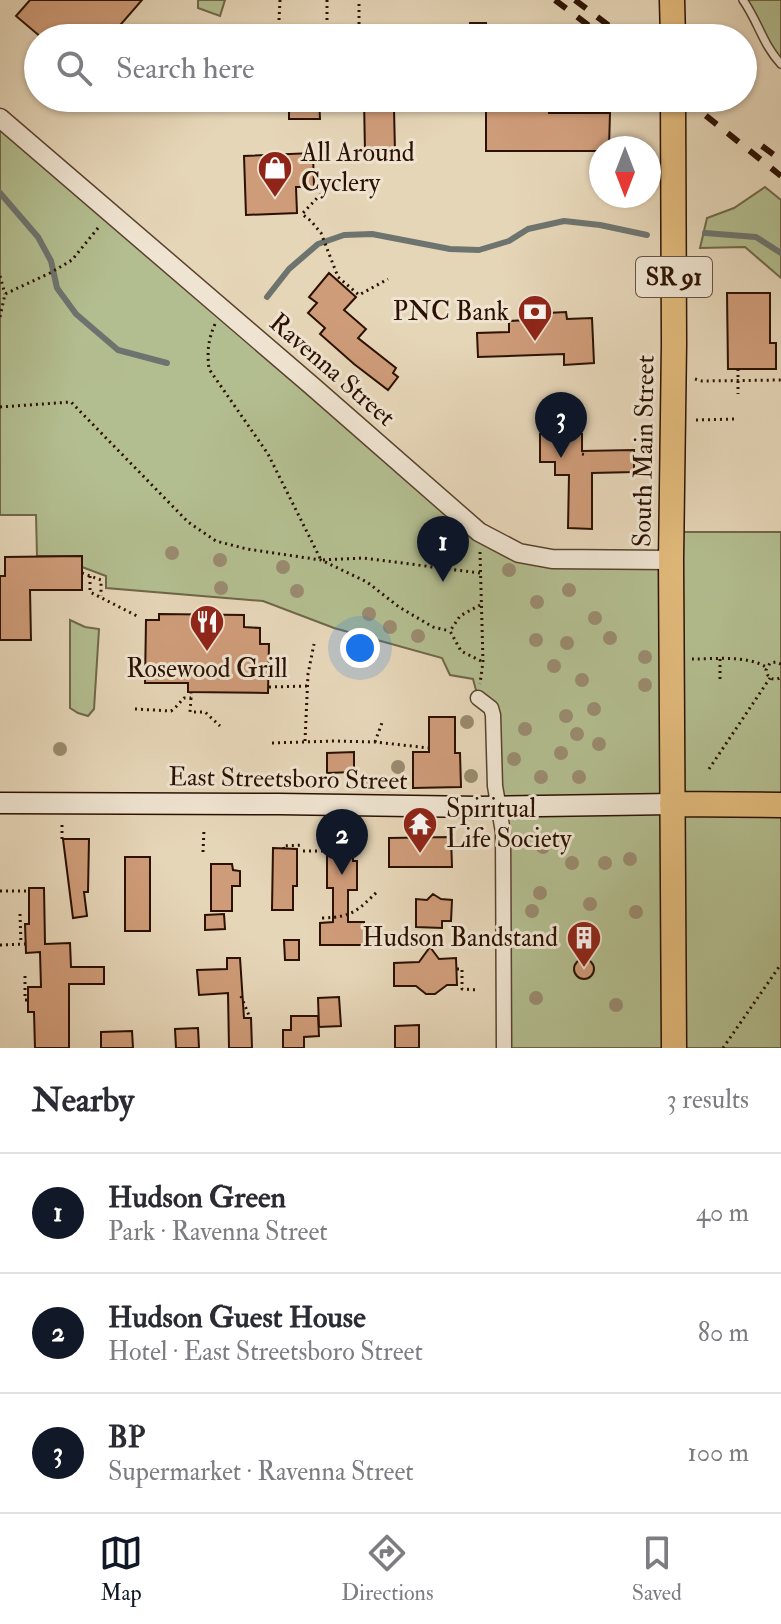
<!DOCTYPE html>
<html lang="en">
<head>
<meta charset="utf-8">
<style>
  :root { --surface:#fff; --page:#f2f2f3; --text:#2b2b33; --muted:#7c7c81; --line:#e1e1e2; --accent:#111827 }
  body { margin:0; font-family:"IM FELL Double Pica",serif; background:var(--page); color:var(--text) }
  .compass { position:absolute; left:589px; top:136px; width:72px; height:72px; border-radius:50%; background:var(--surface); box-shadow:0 2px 6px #0004; rotate:180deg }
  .you { position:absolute; left:360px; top:648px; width:28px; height:28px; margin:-20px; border:6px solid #fff; border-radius:50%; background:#1a73e8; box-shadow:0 0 0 12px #1a73e833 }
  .badge { display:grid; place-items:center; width:52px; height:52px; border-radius:50%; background:var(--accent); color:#fff; font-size:26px; font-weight:700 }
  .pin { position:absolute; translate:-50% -66px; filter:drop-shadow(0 2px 4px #0008) }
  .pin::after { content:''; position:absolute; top:42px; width:28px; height:24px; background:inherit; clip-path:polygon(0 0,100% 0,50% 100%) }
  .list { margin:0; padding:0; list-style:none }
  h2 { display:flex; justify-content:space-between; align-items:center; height:104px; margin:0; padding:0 32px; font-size:34px }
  h2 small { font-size:26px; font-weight:400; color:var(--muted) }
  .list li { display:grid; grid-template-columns:52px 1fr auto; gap:24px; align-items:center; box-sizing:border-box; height:120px; padding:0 32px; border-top:2px solid var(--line) }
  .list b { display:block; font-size:30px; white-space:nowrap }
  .list p { margin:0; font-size:26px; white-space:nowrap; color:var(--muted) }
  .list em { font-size:26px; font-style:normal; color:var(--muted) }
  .icon { flex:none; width:44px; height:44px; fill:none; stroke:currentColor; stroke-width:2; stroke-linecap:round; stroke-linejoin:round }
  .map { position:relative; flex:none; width:781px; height:1048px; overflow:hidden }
  .search { position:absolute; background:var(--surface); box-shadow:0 2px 6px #0004; left:24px; right:24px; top:24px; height:88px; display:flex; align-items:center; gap:20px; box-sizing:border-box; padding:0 28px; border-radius:44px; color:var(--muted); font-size:30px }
  .sheet { height:464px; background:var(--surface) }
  nav { display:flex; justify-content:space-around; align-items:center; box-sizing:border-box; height:112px; border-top:2px solid var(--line); background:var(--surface); font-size:22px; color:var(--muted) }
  nav a { display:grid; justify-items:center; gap:4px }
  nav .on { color:var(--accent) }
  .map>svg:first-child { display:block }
  .green { fill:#b3be90; stroke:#6f6748; stroke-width:2 }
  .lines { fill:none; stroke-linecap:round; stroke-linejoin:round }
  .stream { stroke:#6d746f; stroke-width:6 }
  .building { fill:#cf9c79; stroke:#2b1001; stroke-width:2 }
  .service-casing { stroke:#5a422f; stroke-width:10 }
  .minor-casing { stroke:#5a422f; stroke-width:17 }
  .tertiary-casing { stroke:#5a422f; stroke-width:21 }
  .secondary-casing { stroke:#2b1001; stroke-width:23 }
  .primary-casing { stroke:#2b1001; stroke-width:27 }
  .path { stroke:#2b1001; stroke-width:3; stroke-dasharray:2 4; stroke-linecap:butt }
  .service { stroke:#efe4d1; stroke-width:7 }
  .minor { stroke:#efe4d1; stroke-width:14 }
  .tertiary { stroke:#efe4d1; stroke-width:18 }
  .secondary { stroke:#efe4d1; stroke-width:20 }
  .primary { stroke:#e3bb7c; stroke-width:24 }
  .rail { stroke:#2b1001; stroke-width:6; stroke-dasharray:14 14; stroke-linecap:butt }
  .tree { fill:#9a8b6f }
  .labels { text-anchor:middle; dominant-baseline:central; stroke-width:6; stroke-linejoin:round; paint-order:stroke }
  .shield { fill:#efe4d1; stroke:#66503f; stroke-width:2 }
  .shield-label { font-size:24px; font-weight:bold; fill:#2b1001 }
  .poi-label { font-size:26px; fill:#2b1001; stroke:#efe4d1; text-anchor:start }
  .street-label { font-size:26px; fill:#2b1001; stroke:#efe4d1 }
</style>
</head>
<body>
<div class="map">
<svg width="781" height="1048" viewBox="0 0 781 1048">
  <rect width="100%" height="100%" fill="#e6d6b8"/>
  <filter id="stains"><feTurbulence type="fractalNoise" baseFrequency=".0025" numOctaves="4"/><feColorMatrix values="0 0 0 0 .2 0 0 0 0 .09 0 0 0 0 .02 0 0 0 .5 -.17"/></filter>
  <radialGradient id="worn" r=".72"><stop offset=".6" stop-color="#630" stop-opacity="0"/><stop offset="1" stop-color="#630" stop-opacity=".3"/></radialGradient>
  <!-- green -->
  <path class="green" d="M198 0H225L220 16 198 8Z
    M743 0H781V63Z
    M0 118 363 431 519 553 671 560V532H781V1048H504L493 715 478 698 473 679 450 675 442 658 334 628 263 601 106 588V576L82 567V556H37L36 515H0Z
    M765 187 781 200V278L745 247 700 248 707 218 734 208Z
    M70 620 85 627 99 629 94 709 88 716 78 713 70 708Z"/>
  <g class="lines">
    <!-- stream -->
    <path class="stream" d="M0 193 38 237 51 261 57 288 76 314 118 350 167 363
      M705 233 756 237 781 253
      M267 297 289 269 318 244 344 235 372 234 450 249 479 250 509 241 528 229 564 221 600 225 647 235"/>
  </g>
  <!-- building -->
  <path class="building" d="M30 0H142L109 38H42L16 16Z
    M470 23H486L487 38H470Z
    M293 98H319L320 119H289V101H293Z
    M364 98H383V108H394L395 152 365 153Z
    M486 108H549V113H610L609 148H601V151H486Z
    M313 153 314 187H296L297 213 246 215 244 156Z
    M329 273 356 297 344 310 366 329 358 338 396 368 393 373 398 377 388 390 354 364 320 334 325 328 308 313 317 303 309 297Z
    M727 293H770V343H776V369H728Z
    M566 312 567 319 592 318 594 363 564 365V354L478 357 477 333 509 332V321L547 319V313Z
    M540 434H582V451L634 450V472L592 473V529L568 528 569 475H555V462H540Z
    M82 556V590H30L31 640H0V576H5V557Z
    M159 614 244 615V627L260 628V644H269L268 693 188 692V683H145L146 620H159Z
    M429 717H455V753H460L461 787 413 788V752H429Z
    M354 752V772L327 773V753Z
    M451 837 452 867H389V838Z
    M63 839H89L88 892H84L87 916 73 918Z
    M273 848 297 849V886H293V910H272Z
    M327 856H353V861H357V890H348V922H364L365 945H320V923L333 922V888H327Z
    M125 857H150V931H125Z
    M211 864H232L233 870 240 871V886H232V911H211Z
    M29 888H44L45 944 70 943 71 967H104V984H69V1048H35L34 1012H28V987H41L40 952 26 953 25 924H29Z
    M433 894 441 899 452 900 451 921H442V928L416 927V899L427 900Z
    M224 914 225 929 205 930V915Z
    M284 940H299V960H285Z
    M430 947 439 959 456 958 457 985H447L435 994H426L416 986H394V963L419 962Z
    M227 958H240L244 1018H251L252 1048H229L228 993 199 995 197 970 227 969Z
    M574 969a10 10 0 1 1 20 0a10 10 0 1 1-20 0Z
    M339 997 341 1026 319 1027 318 998Z
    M291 1016H318L319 1036 304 1037V1048H283V1030H291Z
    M419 1025V1048H395V1026Z
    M198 1028 199 1048H176L175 1029Z
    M132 1031 133 1048H101V1032Z"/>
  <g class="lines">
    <defs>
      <path id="service" d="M743 0C758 21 763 45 781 64"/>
      <path id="minor" d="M478 698 491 708 493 715 495 786 503 832 504 1048"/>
      <path id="tertiary" d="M0 118 311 385 479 532 519 553 552 559 671 560"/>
      <path id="secondary" d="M0 803 279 804 478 807 672 804"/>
      <path id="primary" d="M672 0 673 38
        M673 98 674 344 671 560 674 1048
        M672 804 781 805"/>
    </defs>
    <!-- service casing -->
    <use href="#service" class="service-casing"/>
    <!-- minor casing -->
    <use href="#minor" class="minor-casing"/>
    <!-- tertiary casing -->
    <use href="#tertiary" class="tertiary-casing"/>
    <!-- secondary casing -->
    <use href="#secondary" class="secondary-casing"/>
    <!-- primary casing -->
    <use href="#primary" class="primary-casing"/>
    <!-- path -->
    <path class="path" d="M327 0V22
      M279 20 280 0
      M359 24V0
      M544 108V98
      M321 194 302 214 311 221 321 233 338 277 359 295 388 279
      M0 276 5 294
      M0 317 5 294 50 273 72 260 98 228
      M215 324C208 340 207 352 209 369L268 454 321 560 363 558 480 573
      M738 369V394
      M695 379 702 381 781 380
      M0 407 71 402 188 522 216 541 247 549 321 560 367 582 399 607 433 627 450 631
      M696 420 735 419
      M582 454 587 455
      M480 552 483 662 480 684
      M82 573 101 580V596
      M90 576V592L137 616
      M480 605 460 616 450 631 461 651 483 662
      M692 659C715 659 746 655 766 667
      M720 659V679
      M781 664 776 662 770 663 766 670C767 678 774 682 781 677
      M269 687 308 686
      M191 698 190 712H205L220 726
      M135 709 171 711 175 708 184 698H191V692
      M305 741 308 674 314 644
      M375 742 383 720
      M272 743 334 741 375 742 429 748
      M709 769 770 678
      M62 839V823
      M284 849 283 846 303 845
      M303 851H342V856
      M203 852 204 829
      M0 891H29
      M20 914 21 944
      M322 918C353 917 357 911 379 890
      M0 945 26 944
      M457 969H462V989L478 990
      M25 976V1000H28
      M241 996 250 1018
      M723 1048 781 964"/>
    <!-- service -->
    <use href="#service" class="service"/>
    <!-- minor -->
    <use href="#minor" class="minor"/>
    <!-- tertiary -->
    <use href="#tertiary" class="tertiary"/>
    <!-- secondary -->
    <use href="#secondary" class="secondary"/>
    <!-- primary -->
    <use href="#primary" class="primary"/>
    <!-- rail -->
    <path class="rail" d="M555 0 605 38
      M575 0 625 38
      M684 98 781 176
      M762 146 781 160"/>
  </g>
  <!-- trees -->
  <g class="tree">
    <circle cx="172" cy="553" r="7"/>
    <circle cx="220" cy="560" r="7"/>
    <circle cx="283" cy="567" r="7"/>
    <circle cx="509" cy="570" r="7"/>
    <circle cx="221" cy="588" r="7"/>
    <circle cx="569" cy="590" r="7"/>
    <circle cx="297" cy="591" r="7"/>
    <circle cx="537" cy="602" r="7"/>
    <circle cx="369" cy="614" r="7"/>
    <circle cx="595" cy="618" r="7"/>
    <circle cx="390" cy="627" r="7"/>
    <circle cx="418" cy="636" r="7"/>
    <circle cx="610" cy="638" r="7"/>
    <circle cx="536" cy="640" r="7"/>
    <circle cx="567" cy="643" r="7"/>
    <circle cx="645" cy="657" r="7"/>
    <circle cx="554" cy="666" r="7"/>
    <circle cx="582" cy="680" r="7"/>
    <circle cx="645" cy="685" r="7"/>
    <circle cx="594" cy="709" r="7"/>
    <circle cx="566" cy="716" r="7"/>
    <circle cx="467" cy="722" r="7"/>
    <circle cx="525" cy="729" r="7"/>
    <circle cx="577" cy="734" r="7"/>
    <circle cx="599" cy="744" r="7"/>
    <circle cx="60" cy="749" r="7"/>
    <circle cx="561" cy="753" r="7"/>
    <circle cx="514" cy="759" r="7"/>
    <circle cx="398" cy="767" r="7"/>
    <circle cx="471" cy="776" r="7"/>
    <circle cx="541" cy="777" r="7"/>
    <circle cx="579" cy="777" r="7"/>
    <circle cx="369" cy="782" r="7"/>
    <circle cx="543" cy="847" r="7"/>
    <circle cx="630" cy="859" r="7"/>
    <circle cx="572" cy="863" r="7"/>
    <circle cx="605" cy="863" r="7"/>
    <circle cx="540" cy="893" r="7"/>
    <circle cx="590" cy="904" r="7"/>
    <circle cx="532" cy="911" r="7"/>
    <circle cx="636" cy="912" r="7"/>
    <circle cx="589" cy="936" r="7"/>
    <circle cx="536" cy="998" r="7"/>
    <circle cx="616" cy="1005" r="7"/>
  </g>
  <!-- icons -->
  <defs>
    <symbol id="shop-pin" viewBox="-11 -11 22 30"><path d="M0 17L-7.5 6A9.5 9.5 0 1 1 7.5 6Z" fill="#8f2418" stroke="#efe4d1"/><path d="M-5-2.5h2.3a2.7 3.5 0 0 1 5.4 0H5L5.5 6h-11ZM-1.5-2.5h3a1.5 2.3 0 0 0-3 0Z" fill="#fff"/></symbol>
    <symbol id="bank-pin" viewBox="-11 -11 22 30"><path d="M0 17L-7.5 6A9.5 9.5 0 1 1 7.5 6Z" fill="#8f2418" stroke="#efe4d1"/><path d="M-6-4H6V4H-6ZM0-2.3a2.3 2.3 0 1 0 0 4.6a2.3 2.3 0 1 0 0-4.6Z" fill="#fff"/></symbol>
    <symbol id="restaurant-pin" viewBox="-11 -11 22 30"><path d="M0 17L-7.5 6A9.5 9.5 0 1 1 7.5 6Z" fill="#8f2418" stroke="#efe4d1"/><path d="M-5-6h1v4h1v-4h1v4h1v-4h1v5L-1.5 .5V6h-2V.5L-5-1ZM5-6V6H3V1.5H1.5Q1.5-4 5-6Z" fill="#fff"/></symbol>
    <symbol id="temple-pin" viewBox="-11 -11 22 30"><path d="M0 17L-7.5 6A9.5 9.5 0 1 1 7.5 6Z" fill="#8f2418" stroke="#efe4d1"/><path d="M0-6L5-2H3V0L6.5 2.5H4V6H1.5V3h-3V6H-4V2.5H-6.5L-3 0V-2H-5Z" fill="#fff"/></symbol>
    <symbol id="building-pin" viewBox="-11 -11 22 30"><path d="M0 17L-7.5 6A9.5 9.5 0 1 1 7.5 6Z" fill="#8f2418" stroke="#efe4d1"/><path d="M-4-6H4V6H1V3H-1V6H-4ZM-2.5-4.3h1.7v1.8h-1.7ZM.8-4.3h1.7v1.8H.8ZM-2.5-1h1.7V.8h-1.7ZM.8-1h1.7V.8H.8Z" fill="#fff"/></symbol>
  </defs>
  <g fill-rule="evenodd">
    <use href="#shop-pin" x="255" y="148" width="40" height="54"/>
    <use href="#bank-pin" x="515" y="292" width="40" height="54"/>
    <use href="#restaurant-pin" x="187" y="602" width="40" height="54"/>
    <use href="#temple-pin" x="400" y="804" width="40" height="54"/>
    <use href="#building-pin" x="564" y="918" width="40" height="54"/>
  </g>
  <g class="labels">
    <!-- shield labels -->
    <rect class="shield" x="636" y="257" width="76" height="40" rx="6"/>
    <g class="shield-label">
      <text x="674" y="277">SR 91</text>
    </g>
    <!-- poi labels -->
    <g class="poi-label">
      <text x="301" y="153">All Around<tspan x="301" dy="30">Cyclery</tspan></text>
      <text x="509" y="312" text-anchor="end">PNC Bank</text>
      <text x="207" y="669" text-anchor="middle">Rosewood Grill</text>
      <text x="446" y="809">Spiritual<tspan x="446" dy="30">Life Society</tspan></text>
      <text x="558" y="938" text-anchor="end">Hudson Bandstand</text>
    </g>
    <!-- street labels -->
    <g class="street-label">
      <text transform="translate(332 370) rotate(41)">Ravenna Street</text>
      <text transform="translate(644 451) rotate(-89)">South Main Street</text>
      <text transform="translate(288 779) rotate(1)">East Streetsboro Street</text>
    </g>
  </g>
  <rect width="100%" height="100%" filter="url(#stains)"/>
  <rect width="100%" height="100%" fill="url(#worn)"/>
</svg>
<svg class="compass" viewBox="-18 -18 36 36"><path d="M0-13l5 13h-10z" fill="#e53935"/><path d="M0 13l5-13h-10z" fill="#7c7c81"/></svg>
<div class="you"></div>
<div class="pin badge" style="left:443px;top:582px">1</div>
<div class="pin badge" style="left:342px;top:875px">2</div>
<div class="pin badge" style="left:561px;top:458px">3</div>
<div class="search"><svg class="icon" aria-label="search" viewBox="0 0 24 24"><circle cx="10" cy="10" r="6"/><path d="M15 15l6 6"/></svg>Search here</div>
</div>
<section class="sheet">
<h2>Nearby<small>3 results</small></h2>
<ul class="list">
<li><span class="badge">1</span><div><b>Hudson Green</b><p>Park · Ravenna Street</p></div><em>40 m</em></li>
<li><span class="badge">2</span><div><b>Hudson Guest House</b><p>Hotel · East Streetsboro Street</p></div><em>80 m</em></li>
<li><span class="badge">3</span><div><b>BP</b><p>Supermarket · Ravenna Street</p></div><em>100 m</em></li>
</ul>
</section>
<nav>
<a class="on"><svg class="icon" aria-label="map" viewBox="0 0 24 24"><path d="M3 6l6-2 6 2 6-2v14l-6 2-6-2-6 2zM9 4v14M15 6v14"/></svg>Map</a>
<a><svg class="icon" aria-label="directions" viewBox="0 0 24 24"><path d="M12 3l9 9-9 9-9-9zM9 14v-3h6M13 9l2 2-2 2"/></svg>Directions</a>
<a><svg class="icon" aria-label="saved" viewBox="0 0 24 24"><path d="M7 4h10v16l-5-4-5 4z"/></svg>Saved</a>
</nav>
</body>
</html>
